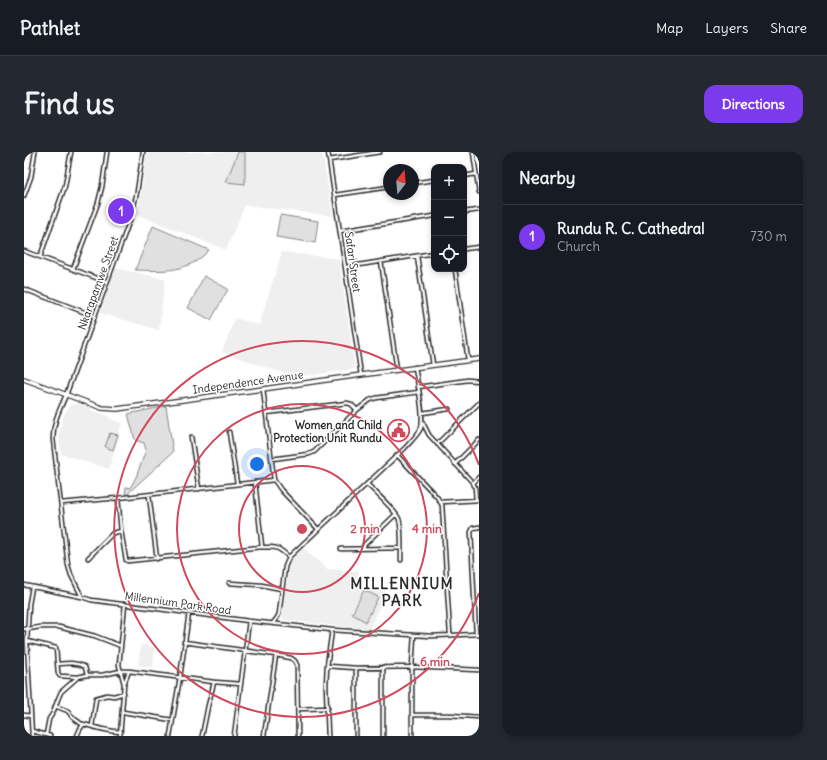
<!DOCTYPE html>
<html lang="en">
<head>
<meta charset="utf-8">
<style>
  :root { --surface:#171b24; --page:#242831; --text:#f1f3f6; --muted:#9ea1a6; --line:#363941; --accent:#7c3aed }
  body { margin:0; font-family:Delius,sans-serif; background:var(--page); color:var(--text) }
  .controls { position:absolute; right:12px; top:12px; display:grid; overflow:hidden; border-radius:8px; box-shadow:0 2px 6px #0003 }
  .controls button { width:36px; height:36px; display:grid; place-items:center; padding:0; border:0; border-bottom:1px solid var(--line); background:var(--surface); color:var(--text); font:20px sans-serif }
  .compass { position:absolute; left:359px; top:12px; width:36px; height:36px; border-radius:50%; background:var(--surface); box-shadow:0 2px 6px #0003; rotate:16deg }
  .you { position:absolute; left:233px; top:312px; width:14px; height:14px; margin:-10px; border:3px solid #fff; border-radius:50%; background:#1a73e8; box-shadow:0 0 0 6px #1a73e833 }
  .badge { display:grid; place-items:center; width:26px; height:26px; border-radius:50%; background:var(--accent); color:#fff; font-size:13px; font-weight:700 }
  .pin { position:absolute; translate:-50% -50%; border:2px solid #fff; box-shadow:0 1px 4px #0006 }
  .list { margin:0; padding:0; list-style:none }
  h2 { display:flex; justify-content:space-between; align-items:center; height:52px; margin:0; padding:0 16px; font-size:17px }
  h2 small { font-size:13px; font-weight:400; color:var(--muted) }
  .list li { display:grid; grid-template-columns:26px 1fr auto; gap:12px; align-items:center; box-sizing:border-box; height:64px; padding:0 16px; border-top:1px solid var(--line) }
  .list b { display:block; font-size:15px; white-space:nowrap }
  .list p { margin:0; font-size:13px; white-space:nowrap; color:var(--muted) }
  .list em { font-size:13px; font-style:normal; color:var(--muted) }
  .icon { flex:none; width:22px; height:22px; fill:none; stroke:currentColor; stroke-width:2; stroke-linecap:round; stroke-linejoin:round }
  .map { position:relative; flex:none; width:455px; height:584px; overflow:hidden; border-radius:12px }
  header { display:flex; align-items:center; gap:24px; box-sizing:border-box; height:56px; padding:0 20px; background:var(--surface); border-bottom:1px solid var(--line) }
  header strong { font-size:19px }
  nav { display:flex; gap:22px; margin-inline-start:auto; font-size:14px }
  .intro { display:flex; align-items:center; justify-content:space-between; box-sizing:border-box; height:96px; padding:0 24px }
  h1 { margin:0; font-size:28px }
  .button { padding:10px 18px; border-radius:12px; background:var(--accent); color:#fff; font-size:14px; font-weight:700 }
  main { display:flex; gap:24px; padding:0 24px }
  aside { flex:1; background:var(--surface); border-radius:12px; box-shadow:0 2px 6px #0003 }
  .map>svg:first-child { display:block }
  .built { fill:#efefef }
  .green { fill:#e0e0e0; stroke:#868686 }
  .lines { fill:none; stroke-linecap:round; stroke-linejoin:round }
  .minor-casing { stroke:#2b2b2b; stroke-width:5.5 }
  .tertiary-casing { stroke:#2b2b2b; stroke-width:6 }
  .minor { stroke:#fff; stroke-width:2.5 }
  .tertiary { stroke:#fff; stroke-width:3.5 }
  .ring { fill:none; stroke:#d1495b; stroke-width:2 }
  .labels { text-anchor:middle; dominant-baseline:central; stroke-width:3; stroke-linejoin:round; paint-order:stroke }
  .street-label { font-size:11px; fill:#2b2b2b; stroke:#fff }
  .poi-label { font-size:11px; font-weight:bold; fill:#2b2b2b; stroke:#fff; text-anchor:end }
  .district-label { font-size:15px; font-weight:bold; letter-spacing:1px; fill:#2b2b2b; stroke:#fff }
  .centre { fill:#d1495b; stroke:#fff; stroke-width:2 }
  .ring-label { font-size:12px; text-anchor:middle; font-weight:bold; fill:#d1495b; stroke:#fff; stroke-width:3; stroke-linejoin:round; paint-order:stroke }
</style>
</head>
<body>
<header>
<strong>Pathlet</strong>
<nav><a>Map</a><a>Layers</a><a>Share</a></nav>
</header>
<div class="intro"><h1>Find us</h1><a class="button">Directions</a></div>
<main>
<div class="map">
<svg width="455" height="584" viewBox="0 0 455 584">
  <rect width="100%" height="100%" fill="#fff"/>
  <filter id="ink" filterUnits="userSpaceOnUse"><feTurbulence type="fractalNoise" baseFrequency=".025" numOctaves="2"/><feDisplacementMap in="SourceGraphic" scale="8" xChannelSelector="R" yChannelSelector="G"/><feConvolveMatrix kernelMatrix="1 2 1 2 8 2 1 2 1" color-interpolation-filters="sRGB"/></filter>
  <g filter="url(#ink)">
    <!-- built -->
    <path class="built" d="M123 0H214L202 30 221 32V0H298L309 64 221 53 202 98 112 62 116 49Z
      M258 100 315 107 331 217 274 225 241 215 198 200 211 166 235 173Z
      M91 116 141 127 135 178 76 161Z
      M55 252 67 255V258L84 264 86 267 98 271 85 317 37 302 35 282 39 265 46 253Z
      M279 396 303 417 335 419 333 432 362 440 345 478 261 468 258 465 266 409Z
      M117 493 131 495 129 515 114 514Z"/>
    <!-- green -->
    <path class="green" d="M214 0H221V32L202 30Z
      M256 63 294 69 291 91 252 85Z
      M129 74 185 98C165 121 140 119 111 118Z
      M180 124 204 137 187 168 164 156Z
      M142 254 149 300 102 343 101 342 102 335 106 336 112 325 122 298 120 291 111 288 104 262Z
      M86 281 94 283 89 298 81 295Z
      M340 438 354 445 342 470 328 462Z"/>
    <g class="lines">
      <defs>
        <path id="minor" d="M119 0 113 40 108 62 42 243C35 259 29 270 29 287L44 413 47 423 58 445 67 448 225 469 308 478 390 483 408 484 455 482
          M304 0 337 223
          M449 0 455 40
          M305 8 356 0
          M440 24 452 22
          M389 31 410 28
          M311 43 365 35
          M0 44 7 25 11 0
          M440 60 455 58
          M316 79 410 64
          M440 97 455 95
          M0 99 83 130
          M393 104 409 213
          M16 105 41 34 47 0
          M357 109 373 218
          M322 115 410 101
          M49 117 74 51 78 35 83 0
          M431 117 444 208
          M0 137 70 164
          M394 235 444 228 455 229
          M239 237 250 328 257 338 294 377
          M242 261 323 251 327 252 333 258
          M398 261 425 257
          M398 269 405 283 449 331 451 335 452 348
          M205 280 213 332
          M167 285 175 337
          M413 292 455 251
          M373 303 413 345 418 353 426 482
          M248 307 285 302 290 300 333 258 346 248 352 246 395 240
          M431 312 455 288
          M231 330 238 395
          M449 331 455 325
          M343 332C350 339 372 359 375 367 378 376 377 398 377 408
          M125 343 133 407
          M94 346 97 379 102 408 104 409 238 395C253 395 254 395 265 405
          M417 350 455 348
          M37 351 94 346 250 328
          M339 396 341 392 372 362
          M317 397 377 396
          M64 406 89 381 97 379
          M205 431 237 433 258 437
          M0 433 58 445
          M8 435 5 452 3 489 8 584
          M249 471 253 466 255 462 261 415 265 405 381 296C386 290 394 283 397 276 401 264 393 229 391 215
          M0 477H4L16 475H35L71 484 97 494
          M452 482 447 380 449 376 455 375
          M3 489 32 496 34 521 35 523 36 524 54 525 63 523H78L97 519H105L128 522 190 530 217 532
          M160 490 252 503 267 506 271 509 273 513 274 584
          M34 512C43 511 52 510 61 515L63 523
          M303 514 332 516 388 515 455 518
          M359 515V584
          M332 516V584
          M100 532 95 513 101 452
          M31 554 44 559 48 565 59 573V572C72 576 83 579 97 580
          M274 557 304 556
          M99 560 148 568
          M0 563 7 564
          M388 563H425L455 565
          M68 574 72 546 83 543 90 544 100 541
          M8 579 26 584
          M22 583 25 567 29 561 34 547 37 540 54 525
          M53 584 56 577 59 573
          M96 584 100 532 105 519
          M146 584 156 525 165 461
          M178 584 184 554 190 530
          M210 584 225 469
          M240 584 252 503
          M304 584 302 534 303 514 308 478
          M388 584V515L390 483"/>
        <path id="tertiary" d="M0 227 78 256 93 257 239 237 337 223 455 207"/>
      </defs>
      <!-- minor casing -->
      <use href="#minor" class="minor-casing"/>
      <!-- tertiary casing -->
      <use href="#tertiary" class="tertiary-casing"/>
      <!-- minor -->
      <use href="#minor" class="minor"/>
      <!-- tertiary -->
      <use href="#tertiary" class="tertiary"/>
    </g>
  </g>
  <!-- distance rings -->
  <g class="ring">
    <circle cx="278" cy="377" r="63"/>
    <circle cx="278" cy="377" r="125"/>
    <path d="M455 441A188 188 0 1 1 455 313"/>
  </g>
  <!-- icons -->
  <defs>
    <symbol id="civic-ring" viewBox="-11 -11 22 22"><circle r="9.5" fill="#fff" stroke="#d1495b" stroke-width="1.5"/><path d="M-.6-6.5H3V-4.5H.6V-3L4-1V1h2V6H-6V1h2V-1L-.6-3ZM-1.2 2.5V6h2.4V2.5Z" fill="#d1495b"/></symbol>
  </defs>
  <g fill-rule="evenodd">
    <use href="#civic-ring" x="362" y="266" width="25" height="25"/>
  </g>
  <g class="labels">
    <!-- street labels -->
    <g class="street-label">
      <text transform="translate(329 110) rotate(82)">Safari Street</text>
      <text transform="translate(74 131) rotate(-70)">Nkarapamwe Street</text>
      <text transform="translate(224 230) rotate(-8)">Independence Avenue</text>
      <text transform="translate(154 451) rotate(8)">Millennium Park Road</text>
    </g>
    <!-- poi labels -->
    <g class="poi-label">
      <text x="358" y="273">Women and Child<tspan x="358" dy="13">Protection Unit Rundu</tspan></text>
    </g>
    <!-- district labels -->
    <g class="district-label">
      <text x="378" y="431">MILLENNIUM<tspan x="378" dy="17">PARK</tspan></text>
    </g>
  </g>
  <circle cx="278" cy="377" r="6" class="centre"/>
  <g class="ring-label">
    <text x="341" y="381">2 min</text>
    <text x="403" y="381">4 min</text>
    <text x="411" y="514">6 min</text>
  </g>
</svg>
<div class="controls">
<button>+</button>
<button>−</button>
<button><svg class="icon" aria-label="locate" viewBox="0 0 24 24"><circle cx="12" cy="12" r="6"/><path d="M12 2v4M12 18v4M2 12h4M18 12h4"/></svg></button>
</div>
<svg class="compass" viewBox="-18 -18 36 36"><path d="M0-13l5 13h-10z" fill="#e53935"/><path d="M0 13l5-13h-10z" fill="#9ea1a6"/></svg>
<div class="you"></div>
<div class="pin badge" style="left:97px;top:59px">1</div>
</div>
<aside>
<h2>Nearby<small></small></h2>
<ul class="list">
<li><span class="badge">1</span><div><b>Rundu R. C. Cathedral</b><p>Church</p></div><em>730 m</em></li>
</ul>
</aside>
</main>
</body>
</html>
